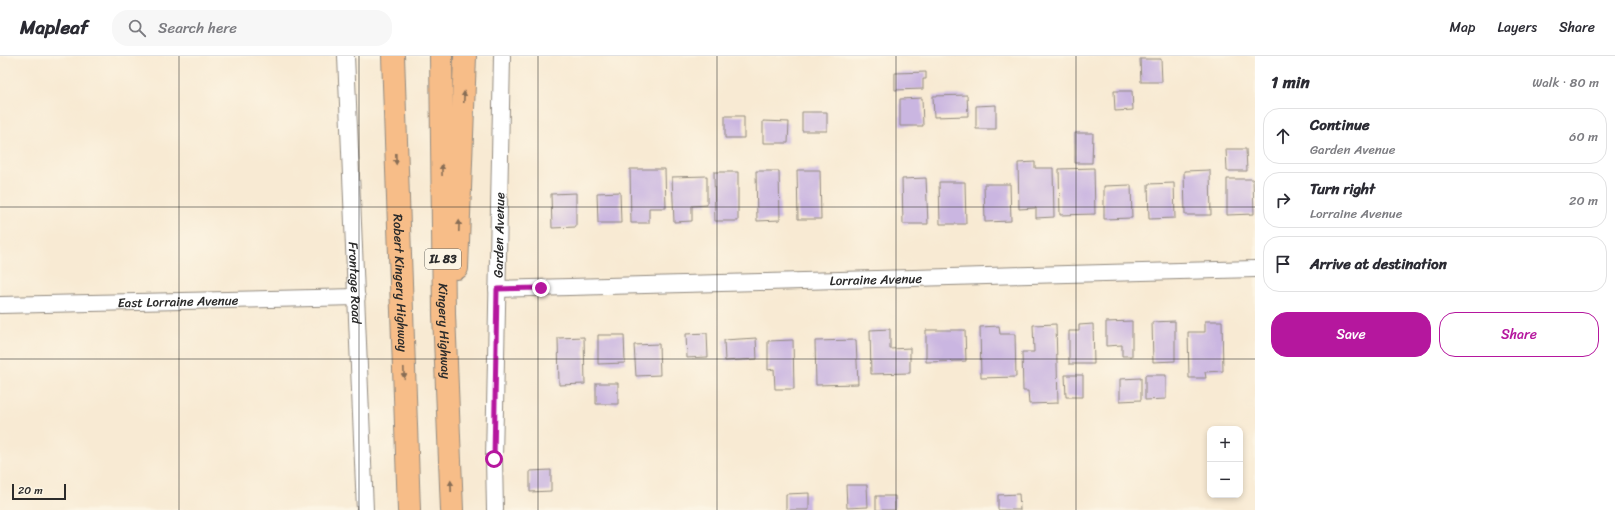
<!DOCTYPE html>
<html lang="en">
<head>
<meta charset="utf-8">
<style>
  :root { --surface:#fff; --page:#f7f7f7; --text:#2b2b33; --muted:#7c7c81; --line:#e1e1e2; --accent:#b5179e }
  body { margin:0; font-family:Sriracha,sans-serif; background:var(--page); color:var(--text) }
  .controls { position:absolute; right:12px; bottom:12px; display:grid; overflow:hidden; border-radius:8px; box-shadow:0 2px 6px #0003 }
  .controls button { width:36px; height:36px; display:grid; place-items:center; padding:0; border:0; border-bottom:1px solid var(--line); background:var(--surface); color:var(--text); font:20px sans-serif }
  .scale { position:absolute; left:12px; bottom:10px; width:54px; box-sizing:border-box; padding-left:4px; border:2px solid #2b2b2b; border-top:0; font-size:11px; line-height:14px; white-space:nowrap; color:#2b2b2b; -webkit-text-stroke:3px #fcf5e5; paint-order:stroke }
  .stop { position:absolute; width:12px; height:12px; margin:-9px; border:3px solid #b5179e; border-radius:50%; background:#fff }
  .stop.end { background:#b5179e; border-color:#fff; box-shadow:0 1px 4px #0008 }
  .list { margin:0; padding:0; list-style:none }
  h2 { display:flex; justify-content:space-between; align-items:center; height:52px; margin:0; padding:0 16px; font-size:17px }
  h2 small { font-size:13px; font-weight:400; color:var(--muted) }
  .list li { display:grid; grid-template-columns:26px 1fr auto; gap:12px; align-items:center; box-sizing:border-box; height:56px; margin:0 8px 8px; padding:0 8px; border:1px solid var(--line); border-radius:16px }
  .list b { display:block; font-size:15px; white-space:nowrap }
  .list p { margin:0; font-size:13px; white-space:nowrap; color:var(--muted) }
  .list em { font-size:13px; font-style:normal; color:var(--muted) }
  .actions { display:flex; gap:8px; padding:12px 16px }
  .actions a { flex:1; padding:9px 0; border:1px solid var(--accent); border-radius:16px; text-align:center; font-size:14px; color:var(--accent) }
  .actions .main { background:var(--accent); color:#fff }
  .icon { flex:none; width:22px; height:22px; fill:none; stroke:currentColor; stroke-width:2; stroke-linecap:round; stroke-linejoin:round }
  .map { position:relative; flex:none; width:1255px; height:454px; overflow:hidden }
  header { display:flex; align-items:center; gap:24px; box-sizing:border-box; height:56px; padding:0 20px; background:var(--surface); border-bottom:1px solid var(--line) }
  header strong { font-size:19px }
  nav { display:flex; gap:22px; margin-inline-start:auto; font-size:14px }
  .search { width:280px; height:36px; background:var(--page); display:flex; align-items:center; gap:10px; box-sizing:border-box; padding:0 14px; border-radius:16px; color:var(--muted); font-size:15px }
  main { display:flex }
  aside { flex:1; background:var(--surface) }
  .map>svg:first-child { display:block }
  .building { fill:#cab6e1 }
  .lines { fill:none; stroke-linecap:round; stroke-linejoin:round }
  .minor-casing { stroke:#928a7f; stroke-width:18 }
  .trunk-casing { stroke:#928a7f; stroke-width:24 }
  .minor { stroke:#fff; stroke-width:16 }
  .trunk { stroke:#f7bd88; stroke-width:22 }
  .oneway { fill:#876d55 }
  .route { stroke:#b5179e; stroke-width:5 }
  .grid { fill:none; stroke:#2b2b2b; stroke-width:1; stroke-opacity:0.55 }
  .labels { text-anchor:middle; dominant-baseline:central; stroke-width:3; stroke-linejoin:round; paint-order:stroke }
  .shield { fill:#fcf5e5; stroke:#6a6863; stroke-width:1 }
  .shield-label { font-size:12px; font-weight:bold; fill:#2b2b2b }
  .street-label { font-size:13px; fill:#2b2b2b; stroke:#fcf5e5 }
</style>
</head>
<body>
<header>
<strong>Mapleaf</strong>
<div class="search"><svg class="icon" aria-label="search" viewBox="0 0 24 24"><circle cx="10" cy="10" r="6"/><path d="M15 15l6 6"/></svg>Search here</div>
<nav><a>Map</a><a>Layers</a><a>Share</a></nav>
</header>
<main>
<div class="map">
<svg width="1255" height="454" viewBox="0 0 1255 454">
  <rect width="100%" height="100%" fill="#fcf5e5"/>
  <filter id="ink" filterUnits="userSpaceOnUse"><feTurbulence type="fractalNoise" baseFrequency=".025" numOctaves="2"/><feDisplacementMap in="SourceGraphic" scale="8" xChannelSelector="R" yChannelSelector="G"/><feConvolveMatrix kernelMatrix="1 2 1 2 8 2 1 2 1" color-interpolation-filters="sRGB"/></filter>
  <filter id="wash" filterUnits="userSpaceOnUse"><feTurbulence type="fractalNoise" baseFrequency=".012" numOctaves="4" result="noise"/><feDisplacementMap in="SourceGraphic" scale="16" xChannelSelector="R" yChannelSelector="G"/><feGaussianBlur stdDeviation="0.9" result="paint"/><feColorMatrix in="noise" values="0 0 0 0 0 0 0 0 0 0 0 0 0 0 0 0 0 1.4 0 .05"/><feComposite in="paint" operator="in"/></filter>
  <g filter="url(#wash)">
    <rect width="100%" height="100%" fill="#f8ead3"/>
    <g id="blocks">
      <!-- building -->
      <path class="building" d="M1140 3H1161L1162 26H1141Z
        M926 16V23H923V33L895 34V17Z
        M1114 35H1132L1133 54 1115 55Z
        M967 39 968 60 934 61 933 40Z
        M922 42 923 70H900V43Z
        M996 49V73H976V50Z
        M802 56H827V75H802Z
        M725 60H744V82H725Z
        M763 65 789 66 788 87H763Z
        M1075 77H1093L1092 107H1075Z
        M1226 93H1246L1247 115H1227Z
        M1035 106V112H1053L1054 161 1036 162V152L1019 153 1018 107Z
        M1094 112 1095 158 1060 159 1059 113Z
        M630 113H665L666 152H649V167H631Z
        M797 114H820L821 163H798Z
        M1210 114 1211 159H1185L1184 115Z
        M756 115H779L780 164 757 165Z
        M714 116H738V165H715Z
        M707 120V149L692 150V165L674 166 672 121Z
        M926 122 928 168H903L902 123Z
        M1227 123H1253L1254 158 1227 159Z
        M939 126H965L966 168H940Z
        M1174 127 1175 162 1149 163 1148 128Z
        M984 128H1010L1011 165 985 166Z
        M1131 129 1132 162 1104 163V130Z
        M620 136 621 167H598L597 137Z
        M576 137V171L552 172 551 138Z
        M1132 265V300H1122V289L1106 290V266Z
        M1175 265V305L1153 306 1152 266Z
        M1205 265H1222L1223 315 1205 316 1206 322H1189L1188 276H1205Z
        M1056 268 1058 347 1029 348 1028 335H1023L1022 296H1034L1033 269Z
        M1093 268 1094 308H1069V275H1079V269Z
        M999 270 1000 278H1015L1016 321 981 322 980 271Z
        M890 273V293L910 292V317L871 318 870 274Z
        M926 274H965L966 305 926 306Z
        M707 277 708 301 687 302 686 278Z
        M598 279H624L625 307 598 308Z
        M584 281 585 328 559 329 558 282Z
        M756 282 757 303 725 305 724 284Z
        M793 284 794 333H775L774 313 768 314V285Z
        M856 284 858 328 816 329 815 285Z
        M659 288 660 319 636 320 634 289Z
        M1065 319H1083V341H1066Z
        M1145 319H1166V343L1145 344Z
        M1141 322V344L1120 345V323Z
        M596 327H618V348H596Z
        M551 414V435L530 436V415Z
        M846 429H867L868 451 847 452Z
        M809 437V454H786V438Z
        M1019 438 1020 454H998V439Z
        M876 440H895V454H876Z"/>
    </g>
  </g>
  <g filter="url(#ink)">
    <use href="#blocks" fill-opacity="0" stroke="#928a7f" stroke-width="1"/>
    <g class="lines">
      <defs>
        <g id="minor">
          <path id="s1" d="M346 0 365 454"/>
          <path id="s2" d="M497 233 1255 213"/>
          <path id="s3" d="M0 249 357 241"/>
          <path id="s4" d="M495 454 494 403 502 0"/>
        </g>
        <g id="trunk">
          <path id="s5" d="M393 0 409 454"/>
          <path id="s6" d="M441 0 444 258 452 454"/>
          <path d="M457 212 465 0"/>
        </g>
      </defs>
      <!-- minor casing -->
      <use href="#minor" class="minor-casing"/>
      <!-- trunk casing -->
      <use href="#trunk" class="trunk-casing"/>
      <!-- minor -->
      <use href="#minor" class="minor"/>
      <!-- trunk -->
      <use href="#trunk" class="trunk"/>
    </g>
    <!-- one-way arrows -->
    <defs><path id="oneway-solid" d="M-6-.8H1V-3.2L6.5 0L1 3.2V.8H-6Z"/></defs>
    <g class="oneway">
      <use href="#oneway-solid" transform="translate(464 41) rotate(-88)"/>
      <use href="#oneway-solid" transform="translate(396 103) rotate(88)"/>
      <use href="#oneway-solid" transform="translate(442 114) rotate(-91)"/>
      <use href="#oneway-solid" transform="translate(459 170) rotate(-88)"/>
      <use href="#oneway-solid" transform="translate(404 317) rotate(88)"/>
      <use href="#oneway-solid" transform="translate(451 430) rotate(-92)"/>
    </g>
  </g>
  <g class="lines" filter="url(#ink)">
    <!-- route -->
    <path class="route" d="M494 403 497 233 541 232"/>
  </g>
  <!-- grid -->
  <path class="grid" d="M179 0V454M359 0V454M538 0V454M717 0V454M896 0V454M1076 0V454M0 151H1255M0 303H1255"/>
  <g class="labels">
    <!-- shield labels -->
    <rect class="shield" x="425" y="193" width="36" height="20" rx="3"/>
    <g class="shield-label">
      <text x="443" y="203">IL 83</text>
    </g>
    <!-- street labels -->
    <g class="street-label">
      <text stroke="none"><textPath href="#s4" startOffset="275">Garden Avenue</textPath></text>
      <text stroke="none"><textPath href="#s2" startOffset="379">Lorraine Avenue</textPath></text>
      <text stroke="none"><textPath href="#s1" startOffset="227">Frontage Road</textPath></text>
      <text stroke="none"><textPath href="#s5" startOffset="227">Robert Kingery Highway</textPath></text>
      <text stroke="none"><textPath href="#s3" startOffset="178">East Lorraine Avenue</textPath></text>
      <text stroke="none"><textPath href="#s6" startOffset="275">Kingery Highway</textPath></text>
    </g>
  </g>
</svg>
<div class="controls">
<button>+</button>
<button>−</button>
</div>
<div class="scale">20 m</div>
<div class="stop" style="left:494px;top:403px"></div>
<div class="stop end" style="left:541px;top:232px"></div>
</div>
<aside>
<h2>1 min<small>Walk · 80 m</small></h2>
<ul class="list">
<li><svg class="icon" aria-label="ahead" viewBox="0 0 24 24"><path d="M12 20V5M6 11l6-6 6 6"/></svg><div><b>Continue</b><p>Garden Avenue</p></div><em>60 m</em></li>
<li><svg class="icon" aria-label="right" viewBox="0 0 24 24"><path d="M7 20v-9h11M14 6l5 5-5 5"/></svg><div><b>Turn right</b><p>Lorraine Avenue</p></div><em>20 m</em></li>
<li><svg class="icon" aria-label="arrive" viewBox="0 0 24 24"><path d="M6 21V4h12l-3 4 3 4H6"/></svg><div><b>Arrive at destination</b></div></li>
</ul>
<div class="actions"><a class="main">Save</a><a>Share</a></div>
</aside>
</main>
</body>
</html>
